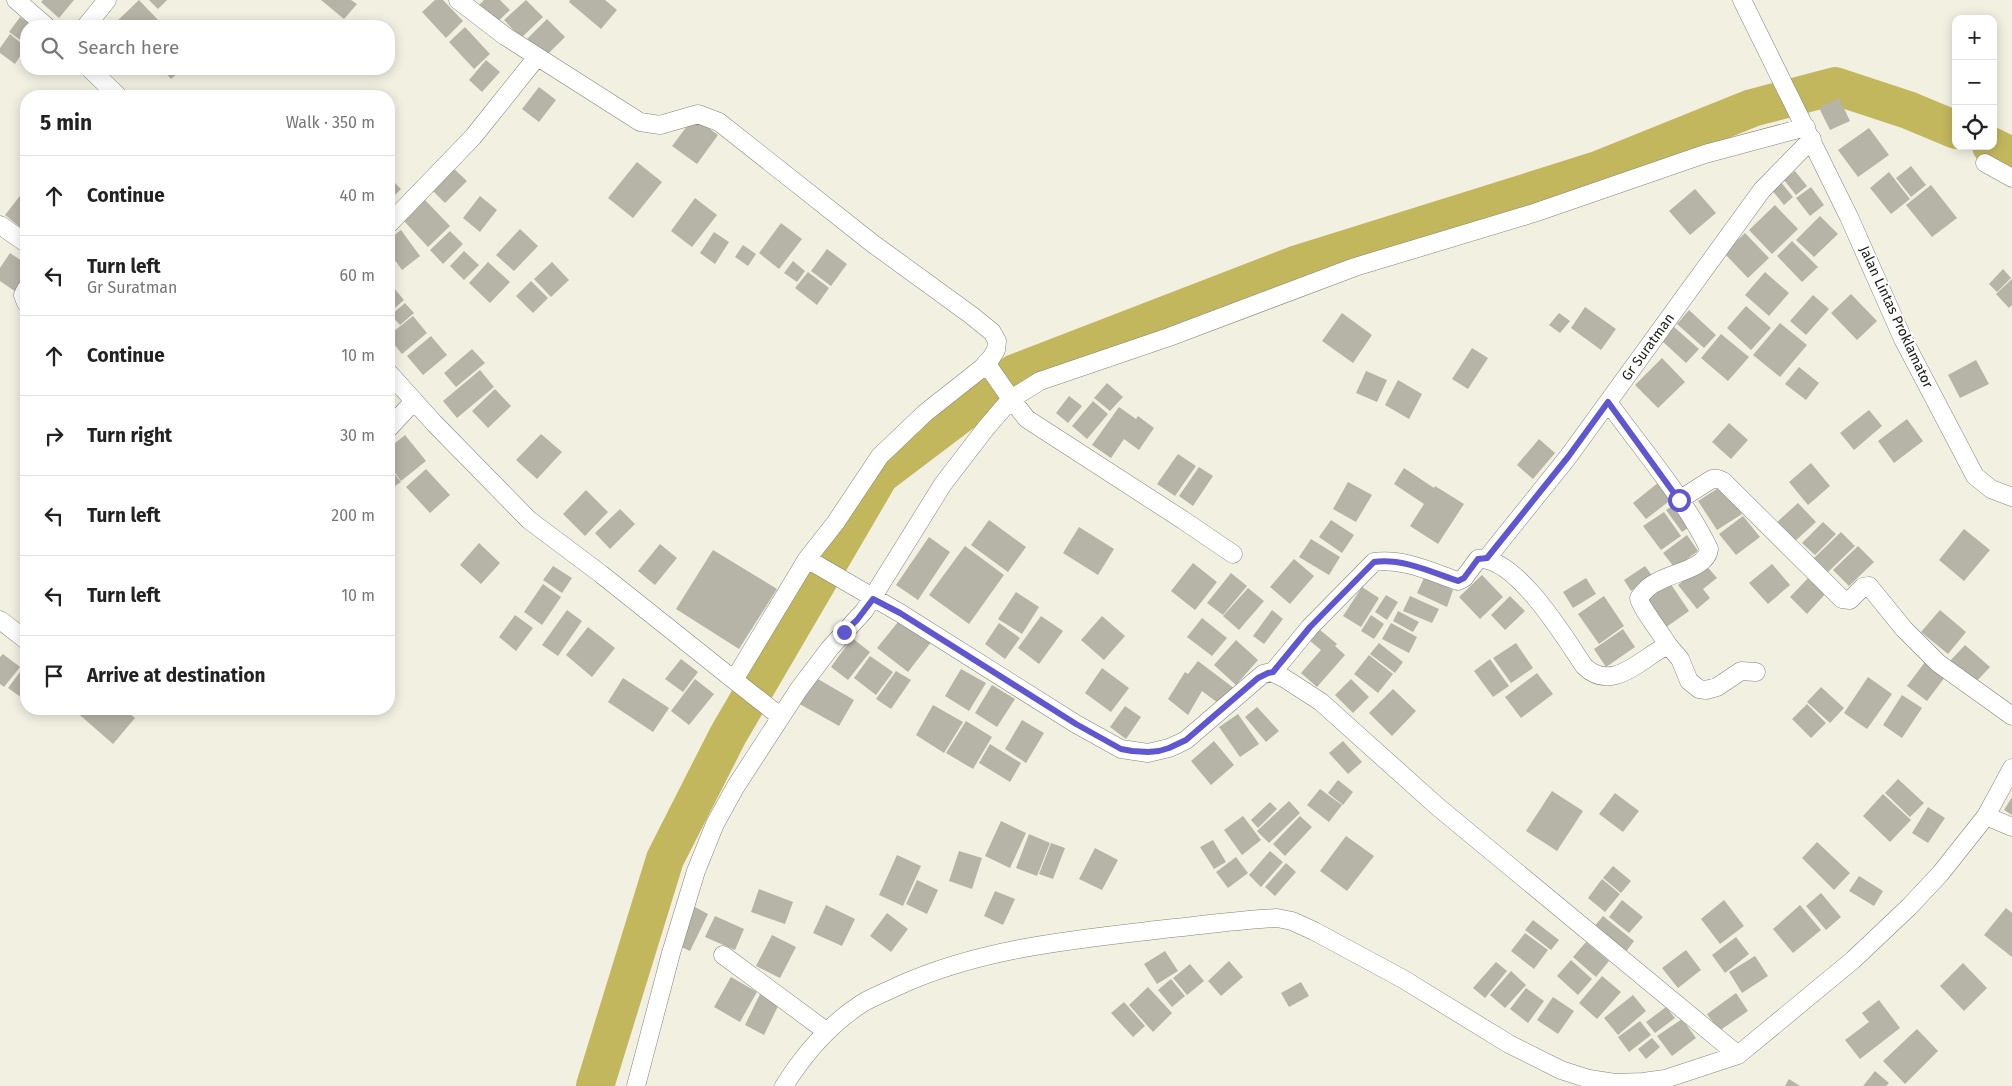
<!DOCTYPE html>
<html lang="en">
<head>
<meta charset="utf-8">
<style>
  :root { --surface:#fff; --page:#f2f2f2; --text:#222; --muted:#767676; --line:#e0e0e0 }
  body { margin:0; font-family:"Fira Sans",sans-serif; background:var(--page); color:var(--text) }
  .controls { position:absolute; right:15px; top:15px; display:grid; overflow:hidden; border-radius:10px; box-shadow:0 2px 12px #0003 }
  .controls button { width:45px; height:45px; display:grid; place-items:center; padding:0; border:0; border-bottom:1px solid var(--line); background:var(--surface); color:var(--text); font:25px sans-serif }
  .stop { position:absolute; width:15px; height:15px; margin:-11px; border:4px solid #6057d0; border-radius:50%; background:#fff }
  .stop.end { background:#6057d0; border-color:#fff; box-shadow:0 1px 5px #0008 }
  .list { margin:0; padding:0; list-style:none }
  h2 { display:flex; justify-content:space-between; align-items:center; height:65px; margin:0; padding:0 20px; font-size:21px }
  h2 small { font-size:16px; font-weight:400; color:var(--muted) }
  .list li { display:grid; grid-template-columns:32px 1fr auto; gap:15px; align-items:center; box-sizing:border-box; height:80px; padding:0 20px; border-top:1px solid var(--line) }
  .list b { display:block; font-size:19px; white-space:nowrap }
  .list p { margin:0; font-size:16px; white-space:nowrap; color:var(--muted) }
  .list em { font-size:16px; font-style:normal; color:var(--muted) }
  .icon { flex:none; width:28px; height:28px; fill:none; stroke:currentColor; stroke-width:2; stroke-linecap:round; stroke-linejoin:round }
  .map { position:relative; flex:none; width:2012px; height:1086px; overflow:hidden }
  .search { position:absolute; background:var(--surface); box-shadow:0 2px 12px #0003; left:20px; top:20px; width:375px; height:55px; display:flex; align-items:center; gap:12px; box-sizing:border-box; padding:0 18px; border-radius:20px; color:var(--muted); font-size:19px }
  .panel { position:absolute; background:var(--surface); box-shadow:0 2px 12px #0003; left:20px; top:90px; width:375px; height:625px; border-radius:20px }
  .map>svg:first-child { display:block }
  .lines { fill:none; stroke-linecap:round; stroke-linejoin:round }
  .river { stroke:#c3b75d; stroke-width:38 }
  .building { fill:#b6b4a6 }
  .minor-casing { stroke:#858476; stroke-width:19 }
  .minor { stroke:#fff; stroke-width:18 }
  .route { stroke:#6057d0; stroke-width:6 }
  .labels { text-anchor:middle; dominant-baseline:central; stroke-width:4; stroke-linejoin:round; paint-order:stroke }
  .street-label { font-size:14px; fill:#191914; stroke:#fff }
</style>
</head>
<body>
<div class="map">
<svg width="2012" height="1086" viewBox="0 0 2012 1086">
  <rect width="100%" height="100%" fill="#f2f0e1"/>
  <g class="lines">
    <!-- river -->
    <path class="river" d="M1991 146 2012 156
      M595 1086 665 859 728 735 880 475 1015 373 1295 265 1598 170 1752 108 1835 86 1908 110 1956 130"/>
  </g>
  <!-- building -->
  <path class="building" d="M43 0H74L59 18 41 2Z
    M139 0 159 21 153 26H112Z
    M149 0H167L158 9Z
    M321 0H351L357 4 344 19Z
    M435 0H443L463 21 446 38 422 12Z
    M484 0H500L510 10 496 23 477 7Z
    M526 0 543 17 521 38 504 20Z
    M570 0H605L617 10 601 29 569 2Z
    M20 17 33 26H26V44L9 32Z
    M547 19 565 37 545 57 527 39Z
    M465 27 490 54 474 69 449 42Z
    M10 34 26 47 15 64 0 53V48Z
    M486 60 500 72 482 92 469 80Z
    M162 69H182L171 79Z
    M539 87 556 100 539 122 522 109Z
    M1839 98 1850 121 1830 130 1819 108Z
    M694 117 718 135 697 164 672 146Z
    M1869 128 1889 155 1858 177 1838 150Z
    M637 162 662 182 633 218 608 198Z
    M1911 166 1926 185 1911 197 1896 178Z
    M452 167 467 181 445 203 430 188Z
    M1795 171 1807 186 1796 195 1784 180Z
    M1889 172 1910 199 1891 214 1870 188Z
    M389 177 401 189 389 201Z
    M1780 181 1793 197 1784 205 1771 189Z
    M1931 185 1957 218 1932 237 1906 205Z
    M1811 187 1824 205 1810 216 1796 198Z
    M1695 189 1716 213 1690 235 1669 211Z
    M23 192 26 195V232L5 215Z
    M480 196 497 210 480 232 463 218Z
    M695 198 717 215 692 247 671 231Z
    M425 200 450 226 428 247 404 221Z
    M1775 205 1798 229 1772 254 1749 230Z
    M1820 216 1838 234 1814 257 1796 240Z
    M781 223 802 239 779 269 759 253Z
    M520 229 538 246 514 271 496 255Z
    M401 230 420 256 402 270 389 252V239Z
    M450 231 463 244 443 264 430 250Z
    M714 232 729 242 715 264 700 253Z
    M1745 233 1769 258 1748 278 1724 253Z
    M1792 241 1818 267 1802 282 1777 256Z
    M743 245 756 254 748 266 735 257Z
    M827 249 847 264 831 286 811 271Z
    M464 251 479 265 464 280 450 266Z
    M10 253 26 264V275L16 292 0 281V268Z
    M793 261 805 271 797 282 784 273Z
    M488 262 510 282 490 303 469 283Z
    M552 262 569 280 551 297 534 279Z
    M2003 269 2011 278 1997 292 1989 284Z
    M808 272 829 288 817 305 795 288Z
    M1765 272 1789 293 1769 316 1745 295Z
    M2012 279V305L2009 308 1996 294Z
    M531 281 548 298 533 313 516 296Z
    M393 287 404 300 389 313V290Z
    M1851 294 1877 321 1857 340 1831 313Z
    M1813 295 1829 309 1806 335 1790 321Z
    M405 303 414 313 400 325 391 315Z
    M1746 306 1771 328 1751 350 1727 328Z
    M1585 307 1616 329 1601 350 1571 328Z
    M1689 310 1716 335 1704 348 1677 324Z
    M1342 313 1372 335 1353 363 1322 341Z
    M1559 313 1570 321 1560 333 1549 325Z
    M413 316 427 333 402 354 389 338V335Z
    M1780 323 1807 345 1780 377 1753 355Z
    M1674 327 1699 349 1686 363 1662 341Z
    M1721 334 1749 357 1728 381 1701 358Z
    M431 336 447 355 423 375 407 356Z
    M1472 348 1488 358 1468 389 1452 379Z
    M472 349 485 363 456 387 444 373Z
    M1662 358 1685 382 1658 408 1635 385Z
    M1976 360 1989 384 1960 398 1948 375Z
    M1799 367 1819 383 1806 400 1785 384Z
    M480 370 494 387 457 418 443 401Z
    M1366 371 1387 380 1377 402 1356 393Z
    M1398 380 1422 394 1409 419 1385 405Z
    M1107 383 1123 397 1110 411 1094 398Z
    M495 389 511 406 488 428 472 411Z
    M1069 396 1082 406 1068 423 1056 413Z
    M1093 401 1108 414 1087 439 1072 426Z
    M1119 407 1136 419 1138 416 1154 428 1139 450 1124 439 1111 458 1092 445Z
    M1869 410 1882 426 1854 450 1840 433Z
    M1907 419 1923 441 1894 463 1878 441Z
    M1729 423 1748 440 1731 459 1712 442Z
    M541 434 562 452 537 479 516 460Z
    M405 435 426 461 401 481 389 465V448Z
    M1539 439 1555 453 1533 479 1517 465Z
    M1178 454 1196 466 1175 496 1157 484Z
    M1811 463 1830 486 1808 505 1789 482Z
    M389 467 401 482 392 488 389 484Z
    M1199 467 1213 476 1193 506 1179 496Z
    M1404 468 1434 488 1435 486 1464 504 1438 544 1410 526 1424 504 1394 484Z
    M426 469 450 495 430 513 406 487Z
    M1348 482 1372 495 1356 522 1333 509Z
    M1659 482 1672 499 1646 519 1633 503Z
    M1723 485 1742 514 1717 530 1698 501Z
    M586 490 608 512 585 536 563 514Z
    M1677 503 1692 525 1682 532 1666 510Z
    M1798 503 1816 522 1793 543 1775 524Z
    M620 509 635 524 610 549 595 533Z
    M1664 512 1681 536 1661 550 1643 526Z
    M1743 516 1760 537 1736 555 1719 534Z
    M989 520 1026 547 1008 572 971 545Z
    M1331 520 1354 535 1342 553 1319 537Z
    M1823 522 1836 534 1815 555 1802 543Z
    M1079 527 1114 549 1098 575 1063 553Z
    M1964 529 1990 550 1964 581 1939 560Z
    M1841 532 1855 546 1828 572 1814 558Z
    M1687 535 1698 551 1675 568 1663 553Z
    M929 537 950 552 918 600 896 585Z
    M1311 539 1340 557 1329 575 1299 557Z
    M479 543 500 563 481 584 460 565Z
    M660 544 677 558 655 585 638 571Z
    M965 546 1004 575 969 624 929 595Z
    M1858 546 1874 562 1849 586 1833 570Z
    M713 550 777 589 739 649 676 609Z
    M1294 559 1314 576 1290 604 1270 587Z
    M1193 563 1217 582 1195 610 1171 591Z
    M1704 563 1717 578 1703 589 1710 598 1697 609 1678 585Z
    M1772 564 1790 585 1768 604 1749 583Z
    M553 566 572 578 562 593 543 580Z
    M1645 566 1653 577 1631 591 1624 580Z
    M1231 573 1247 586 1223 615 1207 603Z
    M1482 575 1503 597 1480 619 1459 597Z
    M1425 576 1453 590 1447 607 1417 593Z
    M1810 576 1827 592 1807 614 1790 597Z
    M1586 578 1596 594 1573 608 1563 592Z
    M1668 580 1689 611 1665 628 1644 596Z
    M543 584 561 597 542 625 524 612Z
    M1362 587 1379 598 1361 627 1343 616Z
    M1248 588 1264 601 1239 630 1223 616Z
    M1016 592 1039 607 1022 634 998 619Z
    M1386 595 1398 602 1387 620 1375 612Z
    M1410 596 1439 609 1432 623 1403 611Z
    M1510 596 1525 611 1505 630 1491 615Z
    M1604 596 1624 626 1599 644 1578 614Z
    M567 610 582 621 558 656 542 645Z
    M1272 610 1283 619 1264 644 1253 636Z
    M1940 610 1966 632 1948 654 1921 632Z
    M1398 611 1419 622 1413 632 1393 621Z
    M515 615 533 628 516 651 499 637Z
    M1371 615 1384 624 1374 639 1361 631Z
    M1041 616 1063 631 1039 664 1018 648Z
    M1102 616 1125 636 1104 660 1081 640Z
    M902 617 932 641 908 672 877 648Z
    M1202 618 1227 638 1212 656 1187 637Z
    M999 623 1020 638 1005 659 985 644Z
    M1391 623 1417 637 1409 653 1382 639Z
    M1314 625 1337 644 1335 646 1345 655 1317 687 1301 673 1321 650 1304 636Z
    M588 627 615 648 592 677 566 655Z
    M1623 629 1635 647 1606 667 1594 649Z
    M852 638 870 652 848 680 831 667Z
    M1236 640 1258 660 1236 685 1214 665Z
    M1379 643 1403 662 1395 673 1370 654Z
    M1516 643 1533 668 1511 683 1493 658Z
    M1965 645 1990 667 1973 685 1949 662Z
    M3 654 20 667 4 687 0 684V657Z
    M1369 655 1393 674 1378 693 1354 674Z
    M870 656 893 672 876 695 854 678Z
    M681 659 698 672 683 692 665 679Z
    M1490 659 1509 686 1493 697 1474 671Z
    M1198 661 1235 689 1222 706 1202 691 1188 715 1168 699 1185 672 1188 674Z
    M1925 662 1945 677 1927 701 1907 686Z
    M23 668 26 670V697L25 700 8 688Z
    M1102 668 1129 688 1111 712 1085 693Z
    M961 669 986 683 969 711 945 696Z
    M896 671 911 680 891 709 876 699Z
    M1537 673 1553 694 1521 718 1505 697Z
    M811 675 854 700 839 726 796 702Z
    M1868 677 1892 694 1867 729 1844 713Z
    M623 678 669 708 653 732 608 702Z
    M695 679 714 694 689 725 671 711Z
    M1351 679 1369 697 1353 713 1335 695Z
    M992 685 1015 699 997 727 975 713Z
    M1821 687 1844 708 1830 723 1807 702Z
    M1393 689 1416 711 1392 736 1369 713Z
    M1902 695 1922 708 1902 738 1883 725Z
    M1807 704 1826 723 1811 738 1792 719Z
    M933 705 963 722 944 753 916 735Z
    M1125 706 1141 717 1126 739 1110 727Z
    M1257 707 1279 731 1266 742 1245 717Z
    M73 709H124L135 718 113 744Z
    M1238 714 1259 744 1240 757 1219 727Z
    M1022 720 1044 733 1026 763 1005 749Z
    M966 721 992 737 973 769 946 753Z
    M1214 741 1234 765 1211 785 1191 761Z
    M1343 741 1362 762 1348 774 1329 753Z
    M990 744 1021 763 1010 782 979 763Z
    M1898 779 1924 803 1910 817 1885 793Z
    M1338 780 1353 792 1343 805 1328 793Z
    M1320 789 1342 805 1329 822 1307 805Z
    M1552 791 1583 811 1557 851 1526 831Z
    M1615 793 1639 811 1623 832 1599 814Z
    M1883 794 1911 820 1890 842 1863 816Z
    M2012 797V815L2004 810Z
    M1289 801 1300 813 1269 843 1257 831Z
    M1270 802 1277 809 1258 828 1251 820Z
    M1928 807 1945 818 1928 843 1912 833Z
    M1243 816 1261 840 1242 855 1224 830Z
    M1300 816 1312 827 1285 856 1273 844Z
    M1001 821 1026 833 1010 868 985 856Z
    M1029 834 1050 843 1037 876 1016 868Z
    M1346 836 1374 856 1347 891 1320 871Z
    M1213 840 1226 862 1214 869 1200 847Z
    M1817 842 1850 873 1834 890 1802 858Z
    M1051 843 1065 848 1053 879 1039 874Z
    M1095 848 1118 860 1102 890 1079 879Z
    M959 851 982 858 972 889 949 881Z
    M1270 851 1283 862 1261 887 1249 875Z
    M897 855 921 866 903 906 879 895Z
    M1236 857 1248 873 1228 888 1216 872Z
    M1286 863 1296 872 1275 896 1265 887Z
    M1613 866 1631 881 1621 893 1603 878Z
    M1859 876 1883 891 1874 906 1849 891Z
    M1602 879 1620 894 1605 912 1588 898Z
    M917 880 938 890 927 914 906 904Z
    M759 889 793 902 785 924 751 912Z
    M995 891 1015 899 1003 925 984 916Z
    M1821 893 1841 917 1826 930 1806 906Z
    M1622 900 1643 917 1629 933 1609 917Z
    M1724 900 1744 926 1720 944 1701 919Z
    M826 905 855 919 842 946 813 933Z
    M1800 905 1821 930 1793 953 1773 929Z
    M693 906 708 914 690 951 675 944Z
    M2006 908 2012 913V957L1984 935Z
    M887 913 908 929 891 952 870 936Z
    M715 916 744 929 735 950 705 937Z
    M1603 916 1634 941 1625 953 1593 928Z
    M1533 920 1559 940 1551 950 1525 930Z
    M1525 933 1548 950 1534 969 1511 951Z
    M772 935 796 947 780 978 756 966Z
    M1736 937 1749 954 1725 973 1712 955Z
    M1586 942 1609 961 1596 977 1573 957Z
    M1686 950 1701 970 1678 988 1662 968Z
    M1165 951 1178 971 1157 984 1144 964Z
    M1755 956 1768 976 1742 993 1729 972Z
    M1571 960 1592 979 1578 995 1557 976Z
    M1229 961 1243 977 1221 996 1208 981Z
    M1496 962 1507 971 1485 998 1473 988Z
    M1963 963 1987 988 1964 1011 1940 986Z
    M1190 964 1204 981 1187 995 1173 978Z
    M1511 971 1526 985 1505 1008 1490 995Z
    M1602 976 1621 992 1597 1019 1579 1003Z
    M731 977 757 992 740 1022 714 1007Z
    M1171 979 1185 996 1172 1007 1158 990Z
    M1301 982 1309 996 1289 1007 1281 993Z
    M1148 987 1172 1013 1153 1032 1129 1005Z
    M1526 988 1544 1001 1528 1023 1510 1009Z
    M761 992 780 1002 764 1035 745 1025Z
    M1736 993 1748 1011 1719 1031 1707 1014Z
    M1633 995 1646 1011 1618 1035 1604 1018Z
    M1553 997 1574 1011 1558 1034 1537 1020Z
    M1879 1000 1900 1028 1860 1059 1845 1040 1869 1022 1862 1013Z
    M1124 1002 1145 1026 1133 1037 1111 1013Z
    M1666 1007 1675 1018 1655 1033 1646 1022Z
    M1682 1019 1696 1038 1672 1056 1657 1036Z
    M1640 1021 1651 1035 1629 1052 1618 1037Z
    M1917 1029 1938 1051 1905 1084 1883 1061Z
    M1652 1038 1660 1047 1646 1059 1638 1049Z
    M1875 1071 1889 1083 1886 1086H1863Z
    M1789 1079 1800 1086H1785Z"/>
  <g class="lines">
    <defs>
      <path id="minor" d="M16 0 46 26
        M1742 0 1849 217 1903 339 1975 476 1991 489 2012 497
        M86 26 107 0
        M90 69 118 96
        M1985 163 2012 178
        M389 224 473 137 537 57
        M0 225 26 243
        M26 289 23 295 26 303
        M389 373 434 423 529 520 601 574 734 680 807 559 836 522 880 456 925 413 982 368 991 358 996 350 997 341 992 332 971 315 872 243 719 122 698 114 660 125 640 122 505 36 458 0
        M1608 402C1641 448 1685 499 1709 549 1707 569 1670 573 1657 582 1650 585 1643 592 1639 598 1639 605 1663 636 1668 645
        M389 428 414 401
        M1679 500 1712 479H1718L1723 481 1842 599 1850 600 1863 587 1869 586 1904 629 1938 663 2012 716
        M1233 554 1183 520 1027 419 1011 399 1040 381 1169 337 1355 267 1534 213 1705 154 1806 127
        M1487 558 1568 457 1762 190 1812 139
        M807 559 900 613 1076 724 1121 749 1148 753 1169 748 1178 744 1186 740 1263 674 1271 672 1284 678 1321 702 1438 807 1738 1055
        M0 620 26 640
        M1273 672 1310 627 1374 562C1403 558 1431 572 1458 581L1464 578 1478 559C1516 556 1565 638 1584 666 1612 694 1641 658 1668 645L1680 659 1689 681 1699 689 1706 690 1717 687 1741 671 1756 672
        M734 680 781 717
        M1986 816 2012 827
        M723 955 826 1031
        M636 1086 671 953 696 871 715 824 736 786 799 689 830 648 864 611 943 484 986 428 1011 399 986 363
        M784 1086C804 1054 829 1025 861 1004 872 997 886 992 898 986 979 949 1069 940 1156 930 1196 926 1236 920 1277 918L1292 921 1314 931 1403 979 1509 1044 1561 1070 1589 1079 1615 1083 1643 1082 1665 1079 1738 1055 1853 960 1909 907 1940 874 1986 816 2012 768"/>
    </defs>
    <!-- minor casing -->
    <use href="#minor" class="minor-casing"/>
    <!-- minor -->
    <use href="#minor" class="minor"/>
  </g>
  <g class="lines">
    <!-- route -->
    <path class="route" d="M844 632 857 620 873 599 900 613 1076 724 1121 749 1132 751 1148 752 1159 751 1169 748 1186 740 1258 678 1268 673 1273 672 1310 627 1374 562C1403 558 1431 572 1458 581L1464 578 1478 559 1487 558 1568 457 1608 402 1679 500"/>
  </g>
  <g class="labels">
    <!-- street labels -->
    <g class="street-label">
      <text transform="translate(1896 317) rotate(65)">Jalan Lintas Proklamator</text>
      <text transform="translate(1648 347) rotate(-54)">Gr Suratman</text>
    </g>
  </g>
</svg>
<div class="controls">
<button>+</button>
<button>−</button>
<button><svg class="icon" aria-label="locate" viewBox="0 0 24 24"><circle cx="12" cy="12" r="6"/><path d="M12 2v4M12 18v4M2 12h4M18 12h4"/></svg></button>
</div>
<div class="stop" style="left:1679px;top:500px"></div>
<div class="stop end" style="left:844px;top:632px"></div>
<div class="search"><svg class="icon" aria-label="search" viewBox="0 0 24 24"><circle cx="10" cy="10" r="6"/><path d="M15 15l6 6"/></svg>Search here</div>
<section class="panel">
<h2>5 min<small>Walk · 350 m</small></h2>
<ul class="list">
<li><svg class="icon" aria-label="ahead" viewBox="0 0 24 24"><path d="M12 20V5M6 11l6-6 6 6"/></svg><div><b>Continue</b></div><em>40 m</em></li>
<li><svg class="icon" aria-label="left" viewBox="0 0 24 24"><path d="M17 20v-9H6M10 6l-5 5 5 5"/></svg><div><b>Turn left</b><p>Gr Suratman</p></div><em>60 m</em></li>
<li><svg class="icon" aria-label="ahead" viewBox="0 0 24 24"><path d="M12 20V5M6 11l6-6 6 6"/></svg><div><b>Continue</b></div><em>10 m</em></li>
<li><svg class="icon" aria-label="right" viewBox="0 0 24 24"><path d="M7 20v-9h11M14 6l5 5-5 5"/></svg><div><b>Turn right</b></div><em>30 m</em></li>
<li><svg class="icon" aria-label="left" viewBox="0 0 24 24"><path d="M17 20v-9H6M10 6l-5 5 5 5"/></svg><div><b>Turn left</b></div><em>200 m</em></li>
<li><svg class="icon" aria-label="left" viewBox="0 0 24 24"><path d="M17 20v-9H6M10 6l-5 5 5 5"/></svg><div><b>Turn left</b></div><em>10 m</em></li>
<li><svg class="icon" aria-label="arrive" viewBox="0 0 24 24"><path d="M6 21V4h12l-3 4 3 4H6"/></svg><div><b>Arrive at destination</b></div></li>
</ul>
</section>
</div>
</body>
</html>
